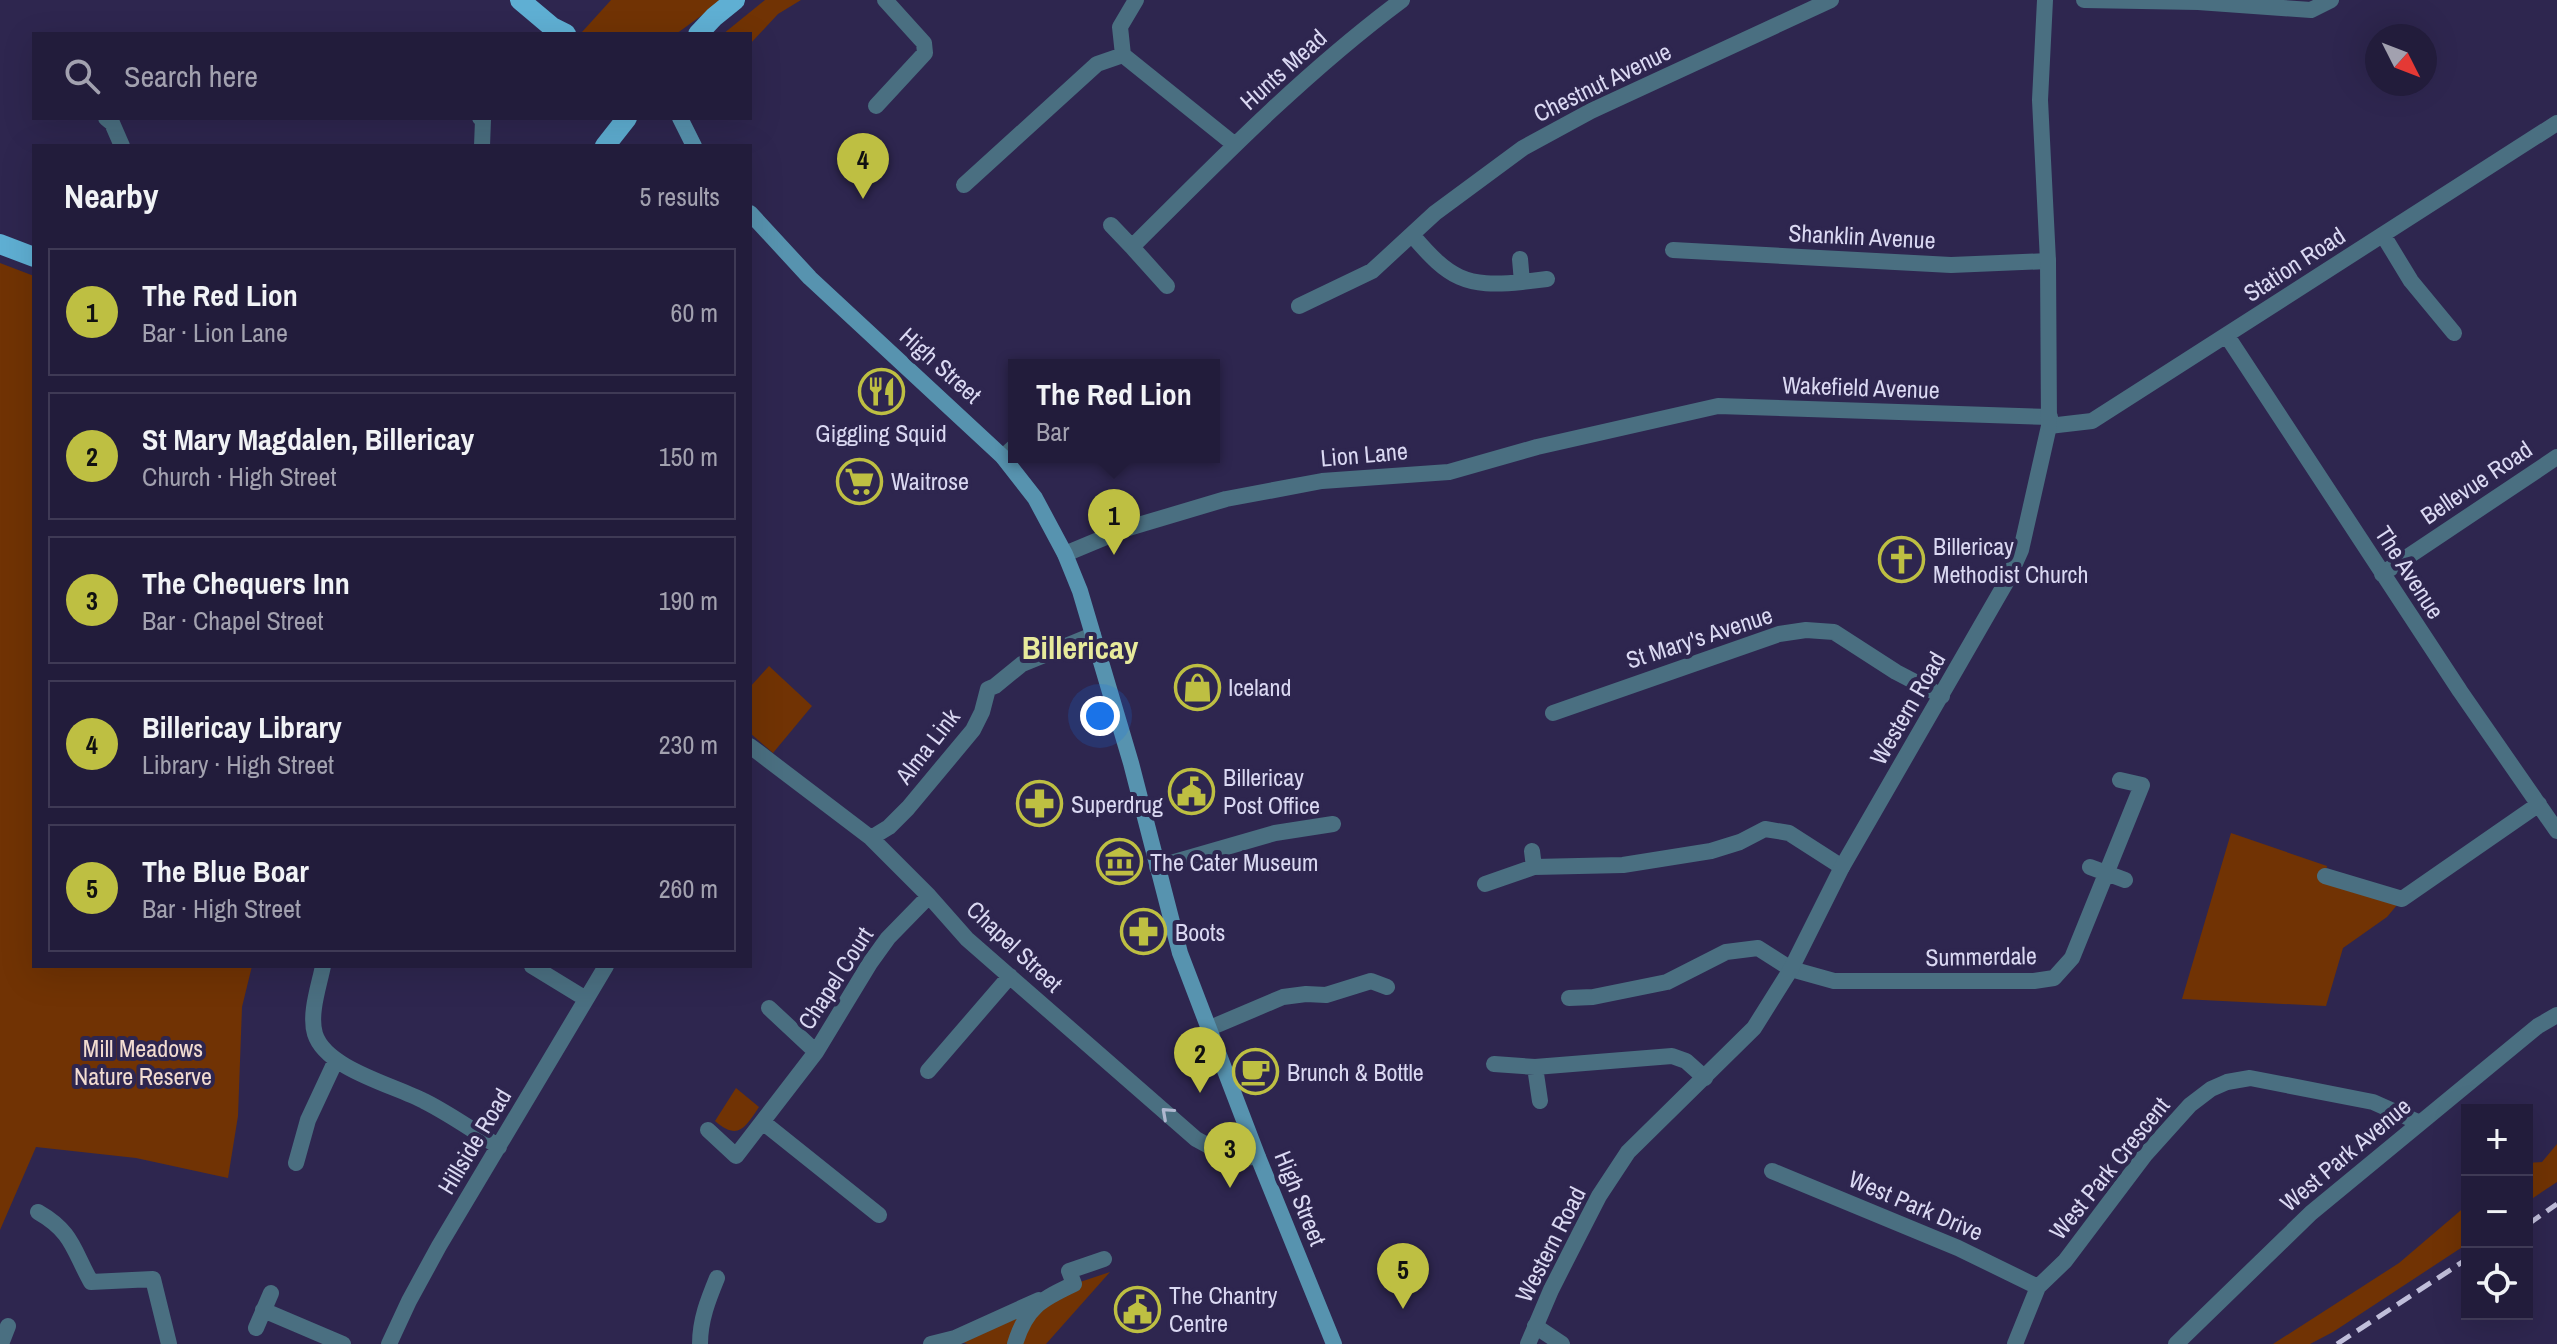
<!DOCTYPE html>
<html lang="en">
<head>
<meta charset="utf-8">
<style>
  :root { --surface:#221c3b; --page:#2e2946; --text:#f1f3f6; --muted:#a2a1af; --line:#3f3a55; --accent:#bebf42 }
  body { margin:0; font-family:"Archivo Narrow",sans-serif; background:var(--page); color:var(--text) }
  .controls { position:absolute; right:24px; bottom:24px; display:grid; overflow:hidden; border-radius:0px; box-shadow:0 8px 32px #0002 }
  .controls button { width:72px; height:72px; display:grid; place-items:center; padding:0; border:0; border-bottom:2px solid var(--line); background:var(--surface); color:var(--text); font:40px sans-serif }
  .compass { position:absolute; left:2365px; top:24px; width:72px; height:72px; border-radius:50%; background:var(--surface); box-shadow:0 8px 32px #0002; rotate:132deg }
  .you { position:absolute; left:1100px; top:716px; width:28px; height:28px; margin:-20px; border:6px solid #fff; border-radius:50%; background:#1a73e8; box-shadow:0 0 0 12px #1a73e833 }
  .badge { display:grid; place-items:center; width:52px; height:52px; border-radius:50%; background:var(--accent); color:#111; font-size:26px; font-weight:700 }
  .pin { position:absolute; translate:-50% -66px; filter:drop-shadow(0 2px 4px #0008) }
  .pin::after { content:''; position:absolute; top:42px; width:28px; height:24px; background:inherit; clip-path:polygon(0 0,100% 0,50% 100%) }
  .popup { position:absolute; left:1008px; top:359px; width:212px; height:104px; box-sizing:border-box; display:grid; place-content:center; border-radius:0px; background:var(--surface); filter:drop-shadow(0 2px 6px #0005); font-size:26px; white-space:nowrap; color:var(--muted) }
  .popup b { font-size:30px; color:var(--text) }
  .popup::after { content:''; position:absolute; left:50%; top:100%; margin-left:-16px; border:16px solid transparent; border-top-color:var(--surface) }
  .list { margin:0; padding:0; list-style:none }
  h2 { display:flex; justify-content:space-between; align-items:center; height:104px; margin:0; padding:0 32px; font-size:34px }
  h2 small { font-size:26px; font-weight:400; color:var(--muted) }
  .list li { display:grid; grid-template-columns:52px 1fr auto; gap:24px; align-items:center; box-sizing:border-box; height:128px; margin:0 16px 16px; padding:0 16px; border:2px solid var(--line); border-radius:0px }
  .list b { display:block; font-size:30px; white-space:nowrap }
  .list p { margin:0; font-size:26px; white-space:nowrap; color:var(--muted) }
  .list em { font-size:26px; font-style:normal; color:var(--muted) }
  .icon { flex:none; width:44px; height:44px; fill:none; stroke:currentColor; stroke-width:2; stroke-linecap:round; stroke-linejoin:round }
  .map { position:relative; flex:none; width:2557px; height:1344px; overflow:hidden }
  .search { position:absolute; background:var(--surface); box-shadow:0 8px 32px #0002; left:32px; top:32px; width:720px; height:88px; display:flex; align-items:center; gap:20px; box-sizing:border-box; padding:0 28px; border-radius:0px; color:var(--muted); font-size:30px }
  .panel { position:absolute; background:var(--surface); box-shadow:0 8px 32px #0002; left:32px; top:144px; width:720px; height:824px; border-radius:0px }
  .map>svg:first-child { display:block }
  .green { fill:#713304 }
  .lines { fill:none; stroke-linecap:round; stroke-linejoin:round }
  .minor { stroke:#4a6f81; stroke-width:16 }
  .tertiary { stroke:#4a6f81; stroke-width:16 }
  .secondary { stroke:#5793af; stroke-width:16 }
  .primary { stroke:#5fafd3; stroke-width:20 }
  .rail { stroke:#c0beda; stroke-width:5; stroke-dasharray:16 8; stroke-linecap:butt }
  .oneway { stroke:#afb8d0 }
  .labels { text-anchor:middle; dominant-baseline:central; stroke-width:8; stroke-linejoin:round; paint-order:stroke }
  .street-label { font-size:24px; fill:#dad8f2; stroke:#2e264f }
  .poi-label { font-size:24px; fill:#dad8f2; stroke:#2e264f; text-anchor:start }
  .park-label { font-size:24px; fill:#f2dcd1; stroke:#2e264f }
  .district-label { font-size:32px; font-weight:bold; fill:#e7ea9b; stroke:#2e264f }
</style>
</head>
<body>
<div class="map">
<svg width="2557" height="1344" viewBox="0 0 2557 1344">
  <rect width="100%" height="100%" fill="#2e264f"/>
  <!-- green -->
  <path class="green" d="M611 0H723L676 34 582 32Z
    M765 0H801L778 14 750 44V34H723Z
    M0 263 34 276V966H252L242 1007 238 1116 228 1178 136 1158 36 1147 0 1230Z
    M769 666 812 706 773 753 750 733V687Z
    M2231 833 2327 866 2325 876 2402 899 2387 917 2343 948 2326 1006 2182 999Z
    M736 1088 759 1107C745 1128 738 1141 715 1121Z
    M2557 1144V1182L2527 1202V1163L2542 1162Z
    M2467 1205V1244L2333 1332 2310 1344H2273L2399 1263Z
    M1110 1272 1046 1344H967L955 1338 1074 1284Z"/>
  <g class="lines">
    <!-- minor -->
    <path class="minor" d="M2084 0 2198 2 2311 10 2331 0
      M1123 55 1235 145
      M876 106 925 53 924 43 885 0
      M106 118 112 123 122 146
      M480 118 483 120 482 146
      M964 185 1097 64 1123 55 1120 27 1136 0
      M1111 225 1132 247
      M2383 235 2411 281 2454 333
      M1413 236C1449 278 1465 288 1522 282L1520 259
      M1673 250 1951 265 2048 261
      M1522 282 1547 279
      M1167 286 1132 247C1218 161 1304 73 1402 0
      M1299 306 1372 271 1435 213 1523 148 1591 111 1831 0
      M2227 336 2460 691 2557 831
      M2049 426 2092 421 2557 123
      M1003 457 1014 447
      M1065 554 1125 529 1226 499 1322 481 1449 472 1537 447 1718 406 2050 417
      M2382 574 2557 457
      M1553 713 1779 634 1806 630 1834 632 1896 672 1942 696
      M750 746 871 838 929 896 967 939 1196 1139 1231 1158 1258 1157
      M871 838 889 827 908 808 973 730 982 712 988 689 995 686 1022 664 1093 635
      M1532 851 1534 867
      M1157 867 1275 833 1333 824
      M2090 867 2125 880
      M2325 876 2402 899 2539 804
      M1485 884 1534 867 1623 865 1711 851 1740 842 1765 829 1789 833 1842 867
      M323 966C319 986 309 1014 315 1034 326 1069 394 1085 424 1101 450 1114 474 1131 499 1147
      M532 966 586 999
      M1569 998 1593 997 1667 982 1726 952 1758 948 1791 969 1834 981H2034L2054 978 2072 958 2142 785 2120 780
      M769 1008 816 1052
      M1210 1028 1283 997 1306 994 1326 995 1371 981 1387 987
      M1494 1064 1535 1067 1672 1056 1686 1061 1705 1078
      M1535 1067 1540 1101
      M928 1071 1010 976
      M764 1123 879 1215
      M708 1130 736 1156 816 1052 870 963 888 938 929 896
      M296 1163 308 1120 336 1060
      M1772 1171 1958 1248 2038 1287
      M38 1212C73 1232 73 1250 91 1282L153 1279 169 1344
      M263 1310 343 1344
      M1535 1326 1562 1344
      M256 1328 271 1293
      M1 1344 8 1326
      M389 1344 409 1301 439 1246 606 966
      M700 1344C700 1320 708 1300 717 1278
      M931 1344 955 1338 1039 1300
      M1015 1344C1026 1307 1042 1299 1074 1284L1069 1271 1104 1259
      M2015 1344 2038 1287 2065 1261 2145 1155 2190 1105 2211 1089 2227 1082 2250 1078 2373 1102 2418 1122
      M2176 1344 2311 1213 2538 1026 2557 1015"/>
    <!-- tertiary -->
    <path class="tertiary" d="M1528 1344 1551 1290 1581 1231 1599 1196 1628 1152 1754 1028 1791 969 1842 867 2008 579 2021 550 2049 426 2048 261 2040 100 2045 0"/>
    <!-- secondary -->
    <path class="secondary" d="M680 118 694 146
      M750 213 810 278 1003 457 1035 498 1065 554 1080 591 1131 763 1180 953 1258 1157 1334 1344"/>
    <!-- primary -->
    <path class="primary" d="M520 0 552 27 566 34
      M698 34 714 17 735 0
      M605 146 627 118
      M0 244 34 257"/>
    <!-- rail -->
    <path class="rail" d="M2527 1225 2557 1204
      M2337 1344 2467 1259"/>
  </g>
  <!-- one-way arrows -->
  <defs><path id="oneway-chevron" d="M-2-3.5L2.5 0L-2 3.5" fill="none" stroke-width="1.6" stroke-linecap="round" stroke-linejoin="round" transform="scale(2)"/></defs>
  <use class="oneway" href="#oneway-chevron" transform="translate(1167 1113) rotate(-138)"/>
  <!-- icons -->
  <defs>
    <symbol id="restaurant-ring" viewBox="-11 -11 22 22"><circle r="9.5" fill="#2e264f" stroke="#bebf42" stroke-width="1.5"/><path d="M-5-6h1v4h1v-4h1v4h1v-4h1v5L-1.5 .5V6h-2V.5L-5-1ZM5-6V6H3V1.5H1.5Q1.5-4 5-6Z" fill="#bebf42"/></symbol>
    <symbol id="supermarket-ring" viewBox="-11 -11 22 22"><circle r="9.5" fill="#2e264f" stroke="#bebf42" stroke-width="1.5"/><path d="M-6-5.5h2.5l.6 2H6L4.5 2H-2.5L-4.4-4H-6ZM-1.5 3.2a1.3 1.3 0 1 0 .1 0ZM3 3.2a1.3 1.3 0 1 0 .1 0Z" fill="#bebf42"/></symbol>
    <symbol id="church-ring" viewBox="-11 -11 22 22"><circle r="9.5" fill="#2e264f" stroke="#bebf42" stroke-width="1.5"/><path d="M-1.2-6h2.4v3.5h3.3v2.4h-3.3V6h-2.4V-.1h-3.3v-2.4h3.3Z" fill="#bebf42"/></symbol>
    <symbol id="shop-ring" viewBox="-11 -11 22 22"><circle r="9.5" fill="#2e264f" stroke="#bebf42" stroke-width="1.5"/><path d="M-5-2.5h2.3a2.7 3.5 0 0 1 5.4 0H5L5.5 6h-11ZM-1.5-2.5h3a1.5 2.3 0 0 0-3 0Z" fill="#bebf42"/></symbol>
    <symbol id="civic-ring" viewBox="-11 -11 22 22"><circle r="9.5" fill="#2e264f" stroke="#bebf42" stroke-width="1.5"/><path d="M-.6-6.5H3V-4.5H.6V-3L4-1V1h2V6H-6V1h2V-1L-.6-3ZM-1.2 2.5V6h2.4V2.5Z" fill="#bebf42"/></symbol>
    <symbol id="pharmacy-ring" viewBox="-11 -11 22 22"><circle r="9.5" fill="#2e264f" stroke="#bebf42" stroke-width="1.5"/><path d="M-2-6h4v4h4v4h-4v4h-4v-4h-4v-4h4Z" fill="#bebf42"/></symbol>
    <symbol id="museum-ring" viewBox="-11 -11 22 22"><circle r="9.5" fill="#2e264f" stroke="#bebf42" stroke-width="1.5"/><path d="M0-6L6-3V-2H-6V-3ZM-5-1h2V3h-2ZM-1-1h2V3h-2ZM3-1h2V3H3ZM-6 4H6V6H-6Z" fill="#bebf42"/></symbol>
    <symbol id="cafe-ring" viewBox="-11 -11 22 22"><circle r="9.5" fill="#2e264f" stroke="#bebf42" stroke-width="1.5"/><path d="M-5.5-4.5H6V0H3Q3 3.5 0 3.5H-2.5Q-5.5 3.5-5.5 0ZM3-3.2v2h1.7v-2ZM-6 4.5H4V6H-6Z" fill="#bebf42"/></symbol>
  </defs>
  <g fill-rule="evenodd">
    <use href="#restaurant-ring" x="856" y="366" width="51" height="51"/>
    <use href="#supermarket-ring" x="834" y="456" width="51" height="51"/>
    <use href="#church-ring" x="1876" y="534" width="51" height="51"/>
    <use href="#shop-ring" x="1172" y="662" width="51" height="51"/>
    <use href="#civic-ring" x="1166" y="766" width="51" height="51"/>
    <use href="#pharmacy-ring" x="1014" y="778" width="51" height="51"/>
    <use href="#museum-ring" x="1094" y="836" width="51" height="51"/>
    <use href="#pharmacy-ring" x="1118" y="906" width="51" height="51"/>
    <use href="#cafe-ring" x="1230" y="1046" width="51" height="51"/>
    <use href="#civic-ring" x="1112" y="1284" width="51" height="51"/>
  </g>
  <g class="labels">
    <!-- street labels -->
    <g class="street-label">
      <text transform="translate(1283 69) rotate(-42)">Hunts Mead</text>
      <text transform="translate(1602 82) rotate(-26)">Chestnut Avenue</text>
      <text transform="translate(1862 236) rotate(3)">Shanklin Avenue</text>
      <text transform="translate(2294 264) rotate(-33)">Station Road</text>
      <text transform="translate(941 365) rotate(42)">High Street</text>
      <text transform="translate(1861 387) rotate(2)">Wakefield Avenue</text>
      <text transform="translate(1364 454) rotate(-5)">Lion Lane</text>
      <text transform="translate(2476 482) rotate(-34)">Bellevue Road</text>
      <text transform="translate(2410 572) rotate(57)">The Avenue</text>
      <text transform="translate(1699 637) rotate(-18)">St Mary's Avenue</text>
      <text transform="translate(1907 708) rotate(-60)">Western Road</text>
      <text transform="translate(927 746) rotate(-52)">Alma Link</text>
      <text transform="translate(1015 946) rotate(43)">Chapel Street</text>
      <text transform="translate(1981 956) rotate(-1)">Summerdale</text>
      <text transform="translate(835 978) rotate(-57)">Chapel Court</text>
      <text transform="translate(474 1141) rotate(-59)">Hillside Road</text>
      <text transform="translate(2345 1154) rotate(-40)">West Park Avenue</text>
      <text transform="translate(2109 1168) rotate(-51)">West Park Crescent</text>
      <text transform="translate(1301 1198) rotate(68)">High Street</text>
      <text transform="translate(1916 1205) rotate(23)">West Park Drive</text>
      <text transform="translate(1550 1244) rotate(-63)">Western Road</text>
    </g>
    <!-- poi labels -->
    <g class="poi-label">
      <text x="881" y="433" text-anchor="middle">Giggling Squid</text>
      <text x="891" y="481">Waitrose</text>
      <text x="1933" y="546">Billericay<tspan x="1933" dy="28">Methodist Church</tspan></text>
      <text x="1228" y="687">Iceland</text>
      <text x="1223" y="777">Billericay<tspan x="1223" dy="28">Post Office</tspan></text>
      <text x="1071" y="804">Superdrug</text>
      <text x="1150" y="862">The Cater Museum</text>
      <text x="1175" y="932">Boots</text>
      <text x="1287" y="1072">Brunch &amp; Bottle</text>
      <text x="1169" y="1295">The Chantry<tspan x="1169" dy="28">Centre</tspan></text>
    </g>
    <!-- park labels -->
    <g class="park-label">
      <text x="143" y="1048">Mill Meadows<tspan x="143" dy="28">Nature Reserve</tspan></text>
    </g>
    <!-- district labels -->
    <g class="district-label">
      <text x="1080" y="647">Billericay</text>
    </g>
  </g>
</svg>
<div class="controls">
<button>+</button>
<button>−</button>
<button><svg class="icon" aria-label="locate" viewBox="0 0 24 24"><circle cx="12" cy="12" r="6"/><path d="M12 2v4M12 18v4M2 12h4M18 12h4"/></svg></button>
</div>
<svg class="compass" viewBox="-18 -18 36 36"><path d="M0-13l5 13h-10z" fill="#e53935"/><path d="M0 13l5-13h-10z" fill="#a2a1af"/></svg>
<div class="you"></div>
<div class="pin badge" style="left:1114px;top:555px">1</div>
<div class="popup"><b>The Red Lion</b>Bar</div>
<div class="pin badge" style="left:1200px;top:1093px">2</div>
<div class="pin badge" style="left:1230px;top:1188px">3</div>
<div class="pin badge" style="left:863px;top:199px">4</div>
<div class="pin badge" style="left:1403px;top:1309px">5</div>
<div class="search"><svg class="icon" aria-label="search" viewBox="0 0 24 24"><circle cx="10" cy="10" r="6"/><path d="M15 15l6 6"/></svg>Search here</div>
<section class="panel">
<h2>Nearby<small>5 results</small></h2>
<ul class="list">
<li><span class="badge">1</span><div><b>The Red Lion</b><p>Bar · Lion Lane</p></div><em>60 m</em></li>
<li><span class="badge">2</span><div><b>St Mary Magdalen, Billericay</b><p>Church · High Street</p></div><em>150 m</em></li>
<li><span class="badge">3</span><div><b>The Chequers Inn</b><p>Bar · Chapel Street</p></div><em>190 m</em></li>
<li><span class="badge">4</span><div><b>Billericay Library</b><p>Library · High Street</p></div><em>230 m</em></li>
<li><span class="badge">5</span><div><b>The Blue Boar</b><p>Bar · High Street</p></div><em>260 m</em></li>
</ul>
</section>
</div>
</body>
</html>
